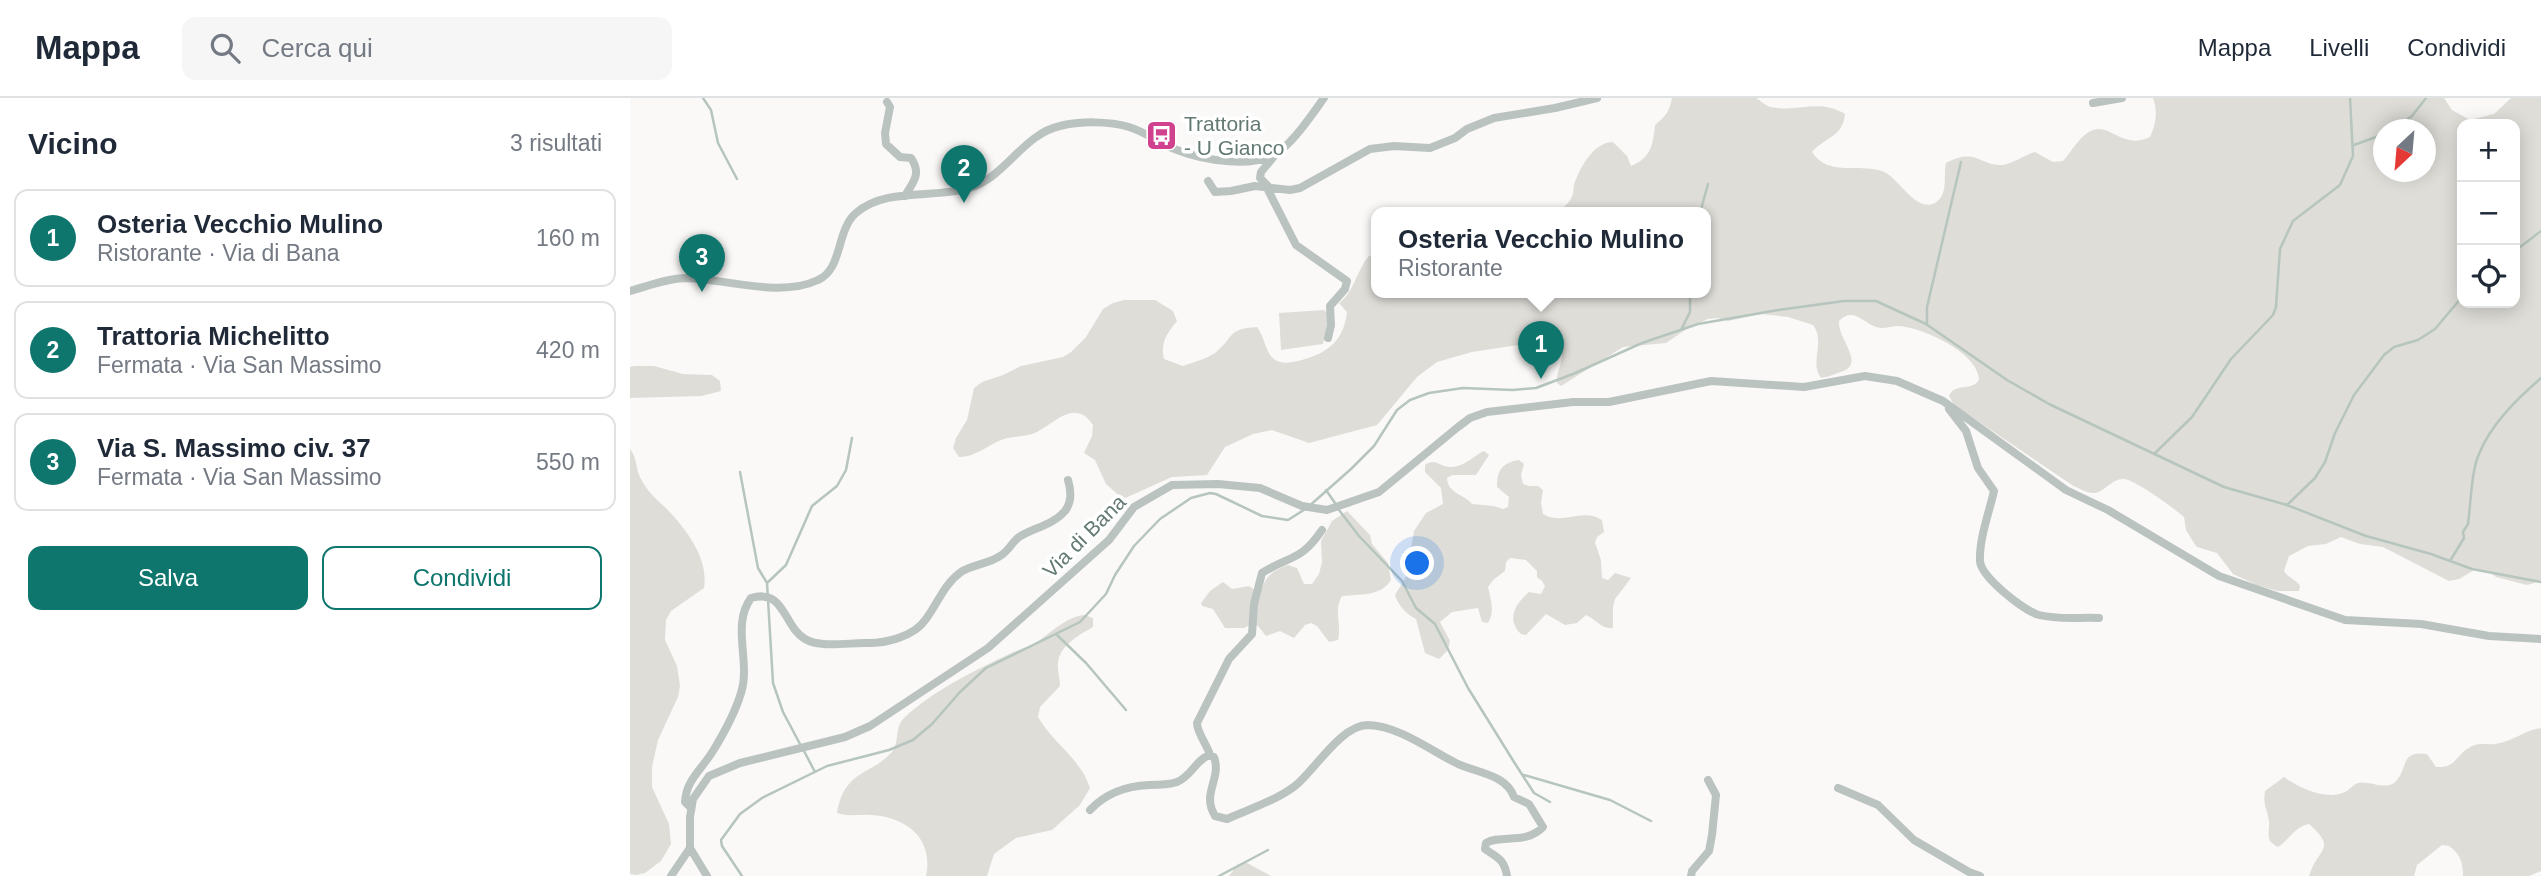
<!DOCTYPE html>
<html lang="it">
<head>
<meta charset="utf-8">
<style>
  :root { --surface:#fff; --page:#f6f6f7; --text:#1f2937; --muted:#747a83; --line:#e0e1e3; --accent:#0f766e }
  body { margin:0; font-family:Helvetica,sans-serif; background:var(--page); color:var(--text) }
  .controls { position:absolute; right:21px; top:21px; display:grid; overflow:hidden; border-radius:14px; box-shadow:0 4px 18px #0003 }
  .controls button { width:63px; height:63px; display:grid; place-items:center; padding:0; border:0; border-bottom:2px solid var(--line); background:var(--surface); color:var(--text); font:35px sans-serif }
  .compass { position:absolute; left:1743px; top:21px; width:63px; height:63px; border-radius:50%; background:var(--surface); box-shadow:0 4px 18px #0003; rotate:206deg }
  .you { position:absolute; left:788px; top:466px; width:24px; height:24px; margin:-18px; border:5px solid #fff; border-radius:50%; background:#1a73e8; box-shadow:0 0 0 10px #1a73e833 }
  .badge { display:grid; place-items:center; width:46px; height:46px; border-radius:50%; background:var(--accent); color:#fff; font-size:23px; font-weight:700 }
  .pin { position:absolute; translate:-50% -58px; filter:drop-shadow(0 2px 4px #0008) }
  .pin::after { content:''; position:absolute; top:37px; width:24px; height:21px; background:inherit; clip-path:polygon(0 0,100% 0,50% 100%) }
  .popup { position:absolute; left:741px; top:109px; width:340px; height:91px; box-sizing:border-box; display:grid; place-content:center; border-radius:14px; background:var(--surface); filter:drop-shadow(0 2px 5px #0005); font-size:23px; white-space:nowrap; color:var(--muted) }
  .popup b { font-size:26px; color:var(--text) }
  .popup::after { content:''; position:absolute; left:50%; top:100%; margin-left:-14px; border:14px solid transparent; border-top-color:var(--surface) }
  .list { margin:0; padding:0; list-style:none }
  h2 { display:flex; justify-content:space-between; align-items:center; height:91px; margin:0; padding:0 28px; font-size:30px }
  h2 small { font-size:23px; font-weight:400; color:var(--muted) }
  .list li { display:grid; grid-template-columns:46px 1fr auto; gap:21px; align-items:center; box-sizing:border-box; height:98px; margin:0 14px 14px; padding:0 14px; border:2px solid var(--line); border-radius:14px }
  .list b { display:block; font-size:26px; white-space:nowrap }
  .list p { margin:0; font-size:23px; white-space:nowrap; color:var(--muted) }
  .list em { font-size:23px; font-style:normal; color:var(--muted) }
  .actions { display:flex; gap:14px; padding:21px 28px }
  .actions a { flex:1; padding:16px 0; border:2px solid var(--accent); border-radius:14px; text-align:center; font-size:24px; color:var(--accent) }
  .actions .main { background:var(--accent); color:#fff }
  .icon { flex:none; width:38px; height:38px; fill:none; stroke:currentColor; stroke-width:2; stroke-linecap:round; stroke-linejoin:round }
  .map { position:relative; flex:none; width:1911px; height:778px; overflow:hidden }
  header { display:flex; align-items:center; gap:42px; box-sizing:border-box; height:98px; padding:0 35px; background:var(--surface); border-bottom:2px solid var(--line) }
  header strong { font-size:33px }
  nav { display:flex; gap:38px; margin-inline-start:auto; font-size:24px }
  .search { width:490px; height:63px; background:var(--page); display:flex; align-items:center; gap:18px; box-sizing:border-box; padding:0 24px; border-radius:14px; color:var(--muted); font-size:26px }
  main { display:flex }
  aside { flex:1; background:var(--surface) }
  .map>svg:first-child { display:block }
  .green { fill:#deddd8; fill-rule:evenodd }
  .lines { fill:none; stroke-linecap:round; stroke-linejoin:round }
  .stream { stroke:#b6c5bd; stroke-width:2.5 }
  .minor { stroke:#bbc3c1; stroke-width:8 }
  .labels { text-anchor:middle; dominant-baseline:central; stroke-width:7; stroke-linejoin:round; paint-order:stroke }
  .poi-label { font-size:21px; fill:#637a73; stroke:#fff; text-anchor:start }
  .street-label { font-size:21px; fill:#637a73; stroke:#fff }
</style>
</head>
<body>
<header>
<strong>Mappa</strong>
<div class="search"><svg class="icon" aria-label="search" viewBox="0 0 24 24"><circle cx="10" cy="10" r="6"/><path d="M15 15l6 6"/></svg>Cerca qui</div>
<nav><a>Mappa</a><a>Livelli</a><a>Condividi</a></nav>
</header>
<main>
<aside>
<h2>Vicino<small>3 risultati</small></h2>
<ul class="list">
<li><span class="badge">1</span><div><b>Osteria Vecchio Mulino</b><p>Ristorante · Via di Bana</p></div><em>160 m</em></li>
<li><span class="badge">2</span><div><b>Trattoria Michelitto</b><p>Fermata · Via San Massimo</p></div><em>420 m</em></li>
<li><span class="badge">3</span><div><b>Via S. Massimo civ. 37</b><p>Fermata · Via San Massimo</p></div><em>550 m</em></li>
</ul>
<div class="actions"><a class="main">Salva</a><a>Condividi</a></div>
</aside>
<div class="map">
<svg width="1911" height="778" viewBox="0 0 1911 778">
  <rect width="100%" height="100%" fill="#faf9f8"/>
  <!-- green -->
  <path class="green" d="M1042 0H1126C1131 3 1135 7 1140 9 1171 15 1187 0 1215 16 1213 39 1195 39 1182 54 1198 79 1228 65 1252 73 1269 79 1285 115 1305 105 1319 97 1313 77 1316 65 1347 49 1349 68 1372 67 1383 66 1394 57 1405 54L1423 64 1433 63C1442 53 1450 37 1463 32 1481 26 1493 52 1520 39 1526 26 1528 14 1523 0H1814L1822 12 1840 22 1864 16 1881 0H1911V483L1897 487 1866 479 1858 473 1846 471 1829 481 1819 483 1753 449 1730 446 1711 439 1696 446 1678 448 1659 458 1654 473C1658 480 1666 481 1670 488L1669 493H1648L1627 487 1603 476 1587 455 1567 449 1564 445 1556 432 1554 419C1545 411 1503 380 1493 381 1481 381 1473 396 1463 395 1457 395 1448 390 1442 387L1324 307 1319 298C1325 284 1341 294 1349 282 1349 255 1292 229 1268 228 1263 228 1257 230 1252 230 1236 230 1225 206 1209 223 1207 242 1239 267 1208 275 1202 277 1198 279 1191 280 1179 264 1196 244 1183 227L1158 219 1131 216 1098 223 1088 220 1078 221 1058 230 1036 245 993 249 931 288 927 285C926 273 933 265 932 254L925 247 915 243 842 254 807 264 787 279 747 327 679 345 642 332 623 336 595 349 577 377 542 379 493 401 476 386 465 362 454 355 462 338 463 327C444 298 423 328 402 336 393 339 383 338 374 341 358 346 347 359 329 359L323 350 326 340 337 322 344 290 352 284 373 277 391 268 433 259 441 254 456 239 473 211 483 205 494 202H525L543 213 547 223C537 236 530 244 534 261L553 268C564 264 576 261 585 255 605 239 596 231 627 229 635 239 635 255 645 262 654 267 663 264 672 262 698 255 714 242 717 214L709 205C725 193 726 173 739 158L746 157V195H1076V115H920C929 113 939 107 942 98 944 95 943 90 944 87 950 69 964 44 983 44L997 58 1001 68C1021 60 1023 47 1025 27 1035 19 1040 13 1042 0ZM1832 26H1885V205H1832ZM1754 32H1796V74H1754Z
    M694 212 699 216 693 246 651 252 649 215Z
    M4 268H24L53 276 82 277 90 283 91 293 71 298 0 300V269Z
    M0 351C8 361 5 371 11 381 16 392 27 402 36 410 56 431 79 460 74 490L41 513 36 522 35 542 47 568 50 588 48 599 28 642 22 669V689L39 726 41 746 31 763 15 775 6 777 0 776Z
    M854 353 859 357 846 377H822L817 380C818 396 834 396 842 406L864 408 873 411 878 409 879 399 867 389C867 372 872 365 889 362L894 366 891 377 893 386 899 388H908L913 392 911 405 913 416C933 428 952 409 972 422L974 434 967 439 965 445 971 462 972 480 978 482 985 475 1001 480 985 501 983 509V530C973 532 965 521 956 517L947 525 935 527 916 516 896 537 891 536C876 521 885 506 899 494L911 496 915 488 912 483 907 479V473L896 462 880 460 876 464 875 473 863 482 858 489C861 502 865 514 858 525L852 524 848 510 822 514 810 524 820 543 818 552 809 561 795 555 786 521C777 517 768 507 765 497L776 479 784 433 796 415 813 406 811 390 795 374V367C805 359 811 370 822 369 836 368 843 358 854 353Z
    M717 413 740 437 742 446 758 465 761 482C751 499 728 496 712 498 703 513 712 526 708 542L699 544 687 528 681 525 675 527 664 540 650 533 636 538 628 528 622 526 614 530H595L583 511 572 508 571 505 580 493 593 484 602 491 619 488 626 493 632 492C634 478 646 471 658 467L667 470 674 486H682L689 476 692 464 691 443 702 423Z
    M454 517 463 520V529C449 537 429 548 428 565 427 573 430 580 430 588L410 609 408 619C422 644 451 661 460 690L450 707 422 732 386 740 364 756 357 778H296C304 740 276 719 241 717 229 716 219 719 207 715 214 672 240 678 262 654 270 644 264 630 274 620 304 592 342 574 379 556 387 552 396 550 404 546 420 536 435 519 454 517Z
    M1911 630V773L1899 778H1833C1833 764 1830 756 1819 748L1812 747 1787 767 1784 778H1679C1688 749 1708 752 1679 726 1664 729 1660 741 1648 749 1634 742 1640 735 1639 723 1637 709 1633 709 1635 693L1654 679C1668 689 1696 703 1715 694 1720 692 1722 687 1728 685 1739 682 1756 693 1765 684 1779 671 1769 652 1797 656L1806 669C1828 670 1825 656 1842 648 1851 644 1861 648 1870 645 1884 642 1896 632 1911 630Z
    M617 765 641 778H599L608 766Z"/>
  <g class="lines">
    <!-- stream -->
    <path class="stream" d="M73 0 81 12 88 45 107 81
      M1762 32 1782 18 1796 0
      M1724 47 1754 36
      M1070 115 1078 86
      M1885 153 1911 133
      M1297 227V209L1331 64
      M1051 232 1060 214V195
      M1524 356 1562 319 1601 261 1643 217 1646 209 1650 151 1663 123 1710 87 1723 58 1720 0
      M110 374 128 470 137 485 143 585 153 614 170 646
      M696 392 705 405
      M1657 407 1685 380 1695 364 1705 335 1724 297 1754 257 1764 249 1788 242 1805 231 1832 199
      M709 412 729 438 772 483 786 510 805 526 838 590 884 664 904 695 920 704
      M1820 463 1834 440 1833 434 1838 426C1841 405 1841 374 1849 356 1861 326 1887 301 1911 280
      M137 485 156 467 182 408 207 388 216 372 222 340
      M427 537 456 565 496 612
      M174 653 185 674
      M894 677 980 702 1021 723
      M112 778 92 748 91 742 110 716 132 700 197 668 259 652 283 642 302 626 330 594 356 570 450 524 476 496 485 477 504 448 530 421 561 400 580 395 586 396 632 418 658 422 677 410 721 371 744 348 767 312 780 302 799 295 833 290 883 292 906 290 943 276 1012 245 1068 226 1148 212 1214 203H1246L1296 226 1377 282 1419 306 1594 389 1657 407 1736 438 1801 456 1842 471 1911 484
      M589 778 638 752"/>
    <!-- minor -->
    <path class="minor" d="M257 4 260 9 255 35 256 46 270 59 281 60C292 76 283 84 275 98
      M1463 5 1492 0
      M578 83 585 94 601 93 625 88 660 92 670 90 740 51 764 48 800 50 825 40 837 31 864 20 925 10 967 0
      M639 89 630 80 631 74 646 56
      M637 90 666 147 717 183 715 191 700 208 701 227 698 240
      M0 193C18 188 38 180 57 180 97 181 150 200 188 182 213 171 206 132 226 115 256 89 304 101 339 90 375 80 393 36 430 28 450 23 479 23 499 29 516 34 530 46 547 52 573 62 626 72 650 53 667 39 681 18 694 0
      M1319 311 1336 333 1348 370 1364 393C1359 415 1349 441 1350 463 1351 479 1394 513 1409 517 1428 522 1450 519 1469 520
      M580 657C577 646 567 635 567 625L599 561 622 536 624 506 632 475C661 457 671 463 692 432
      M1208 690 1248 707 1284 742 1339 774 1350 778
      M61 710 55 704C56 682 72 671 83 653 94 635 105 615 111 595 121 564 101 527 121 500 155 490 153 528 175 541 190 550 217 545 234 545 254 546 284 539 296 521 308 505 314 486 331 474 343 466 359 466 370 458 378 454 382 444 389 439 403 430 423 427 435 413 442 404 441 392 438 382
      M460 712C476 695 495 688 519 687 528 687 538 687 547 684 562 678 566 661 580 657L584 659C592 681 571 695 585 718L597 721C619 711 645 703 665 688 685 672 711 627 738 627 769 628 800 652 826 665 846 675 876 676 884 699L899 706 913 729C896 747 871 736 856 745L855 751C868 760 874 761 877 778
      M60 750V719L63 701 79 678 110 665 215 639 240 628 358 550 479 442 504 409 542 387 588 386 630 390 672 408 697 412 749 394 828 329 840 320 857 314 943 304H979L1081 283 1174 289 1235 278 1267 283 1313 303 1436 392 1478 412 1589 478 1715 522 1791 526 1859 538 1911 541
      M60 750 77 778
      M41 778 60 750
      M1061 778 1062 773 1079 753 1082 737 1086 697 1078 682"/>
  </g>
  <!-- icons -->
  <defs>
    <symbol id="bus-square" viewBox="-11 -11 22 22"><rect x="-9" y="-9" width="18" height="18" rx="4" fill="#d0428e" stroke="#fff"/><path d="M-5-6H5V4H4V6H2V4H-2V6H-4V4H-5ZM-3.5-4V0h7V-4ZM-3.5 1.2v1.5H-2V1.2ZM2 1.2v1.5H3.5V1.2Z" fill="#fff"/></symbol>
  </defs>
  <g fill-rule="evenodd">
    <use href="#bus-square" x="514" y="20" width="35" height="35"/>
  </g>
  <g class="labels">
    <!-- poi labels -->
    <g class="poi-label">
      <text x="554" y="25">Trattoria<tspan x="554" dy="24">- U Gianco</tspan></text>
    </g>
    <!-- street labels -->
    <g class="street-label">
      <text transform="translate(454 438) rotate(-45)">Via di Bana</text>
    </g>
  </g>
</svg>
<div class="controls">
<button>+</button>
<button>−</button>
<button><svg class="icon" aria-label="locate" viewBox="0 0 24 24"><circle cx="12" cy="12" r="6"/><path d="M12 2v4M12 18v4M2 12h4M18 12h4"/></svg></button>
</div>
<svg class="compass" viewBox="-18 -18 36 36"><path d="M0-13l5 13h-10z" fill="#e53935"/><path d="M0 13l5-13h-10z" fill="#747a83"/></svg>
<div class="you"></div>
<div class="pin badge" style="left:911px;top:281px">1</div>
<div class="popup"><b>Osteria Vecchio Mulino</b>Ristorante</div>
<div class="pin badge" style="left:334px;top:105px">2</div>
<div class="pin badge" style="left:72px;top:194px">3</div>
</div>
</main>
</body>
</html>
